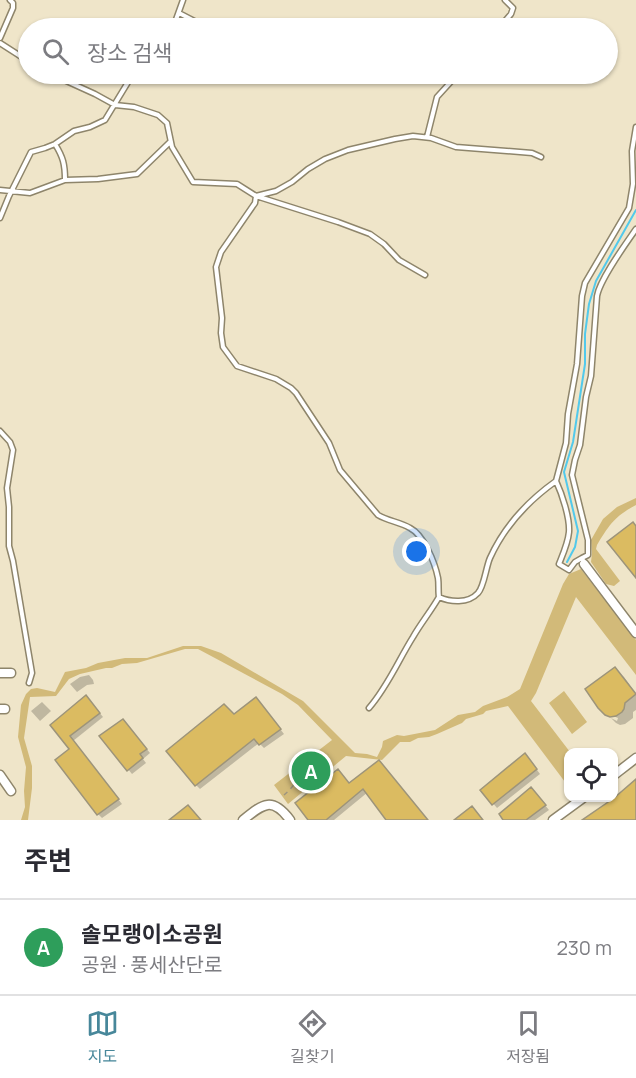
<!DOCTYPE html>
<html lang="ko">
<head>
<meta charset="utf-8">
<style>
  :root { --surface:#fff; --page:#f2f2f3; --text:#2b2b33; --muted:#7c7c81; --line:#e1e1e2; --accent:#47879a }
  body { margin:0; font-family:Manrope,"Noto Sans KR",sans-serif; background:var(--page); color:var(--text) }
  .controls { position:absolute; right:18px; bottom:18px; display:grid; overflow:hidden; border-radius:12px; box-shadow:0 2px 4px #0004 }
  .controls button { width:54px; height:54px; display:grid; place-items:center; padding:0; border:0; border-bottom:2px solid var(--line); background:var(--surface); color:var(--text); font:30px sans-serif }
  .you { position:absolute; left:417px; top:552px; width:21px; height:21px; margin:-15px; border:4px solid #fff; border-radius:50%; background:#1a73e8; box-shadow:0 0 0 9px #1a73e833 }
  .badge { display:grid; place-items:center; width:39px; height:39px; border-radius:50%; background:var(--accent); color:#fff; font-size:20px; font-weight:700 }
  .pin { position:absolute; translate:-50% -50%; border:3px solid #fff; box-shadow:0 2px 6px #0006 }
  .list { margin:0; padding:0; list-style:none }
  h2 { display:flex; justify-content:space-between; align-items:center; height:78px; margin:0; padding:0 24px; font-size:26px }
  h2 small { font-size:20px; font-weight:400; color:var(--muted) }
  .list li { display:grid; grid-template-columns:39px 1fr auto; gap:18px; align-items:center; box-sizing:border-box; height:96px; padding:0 24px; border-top:2px solid var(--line) }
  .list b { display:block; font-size:22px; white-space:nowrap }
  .list p { margin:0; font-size:20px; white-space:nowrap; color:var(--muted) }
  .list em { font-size:20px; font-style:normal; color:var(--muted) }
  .icon { flex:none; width:33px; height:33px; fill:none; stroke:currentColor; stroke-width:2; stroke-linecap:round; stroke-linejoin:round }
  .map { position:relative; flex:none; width:636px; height:820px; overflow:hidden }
  .search { position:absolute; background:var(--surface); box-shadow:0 2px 4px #0004; left:18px; right:18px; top:18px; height:66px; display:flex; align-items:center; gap:15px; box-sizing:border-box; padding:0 21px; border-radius:33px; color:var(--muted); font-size:22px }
  .sheet { height:174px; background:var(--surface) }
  nav { display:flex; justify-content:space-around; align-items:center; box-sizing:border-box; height:84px; border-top:2px solid var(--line); background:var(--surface); font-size:16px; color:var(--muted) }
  nav a { display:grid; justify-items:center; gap:3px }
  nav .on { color:var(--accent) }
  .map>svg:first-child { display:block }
  .green { fill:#d2ba79 }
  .shadow { fill:#0003 }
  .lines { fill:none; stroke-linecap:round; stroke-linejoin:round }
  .stream { stroke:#52c9eb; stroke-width:2 }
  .building { fill:#dbbb61; stroke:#9d947a; stroke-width:1.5 }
  .service-casing { stroke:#8e856b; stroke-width:7 }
  .minor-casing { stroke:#8e856b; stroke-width:11 }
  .path { stroke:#9d9580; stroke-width:1.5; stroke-dasharray:4.5 4.5; stroke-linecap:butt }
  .service { stroke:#fff; stroke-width:4 }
  .minor { stroke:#fff; stroke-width:8 }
</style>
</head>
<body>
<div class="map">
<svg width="636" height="820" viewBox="0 0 636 820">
  <rect width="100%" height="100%" fill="#efe5c9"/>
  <!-- green -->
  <path class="green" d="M636 498V505C615 516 609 525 597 545L596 549 620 581 614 586 606 584 591 562 592 553 591 540 603 519 617 507Z
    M581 569 636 640V675L576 597 536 693 531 701 570 752H568V786L508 706 486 711 483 714 466 719 462 723 437 734 429 737 418 738 410 742H400L382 760 346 756 288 804 274 785 332 740 298 705 282 694 198 649H185L137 663 122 664 112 668H106L80 674 69 679 56 696 30 697 24 738 32 766V788L28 820H21L25 807 24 791 26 767 18 737 21 705 26 694 31 689 37 688 55 692 65 672 86 668 98 663 125 658H147L183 646H201L221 653 303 701 355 753 367 754 377 757 382 747 383 741 397 735 404 736 435 730 458 715 475 712 483 706 507 697 520 689 563 584 569 574Z
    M564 691 587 722 572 734 549 703Z"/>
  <!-- shadow -->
  <path class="shadow" d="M615 669 624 677 636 694V710L633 712V718L625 724 620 725 616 723 611 718 617 721 618 718 606 713Z
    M89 675 93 680 94 684 87 685 77 692 70 684 80 677Z
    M90 701 103 717 73 741 122 804 102 818 98 814 71 749 52 725Z
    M42 702 51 711 40 721 31 711Z
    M260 703 284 734 264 748 259 743 200 789 196 785 234 716Z
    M127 725 150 753 143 759 146 763 132 774 101 736Z
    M529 759 540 774 497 808 482 790Z
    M379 762 427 820H385L387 818 368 792 334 820H310L349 785Z
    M535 793 549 810 535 820H505Z"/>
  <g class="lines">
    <!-- stream -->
    <path class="stream" d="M567 562 575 547 578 531 564 472 573 442 585 364V334L589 304 596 281 636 210"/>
  </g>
  <!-- building -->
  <path class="building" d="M633 522 636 526V578L607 542Z
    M615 667 636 694 625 703 624 709 622 712 616 716 610 717 605 715 598 708 585 689Z
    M86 695 100 713 70 736 119 799 97 815 55 760 69 749 50 725Z
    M256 697 281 729 259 745 254 739 195 786 166 751 224 704 234 714Z
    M123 719 147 749 140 754 143 758 127 771 99 736Z
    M525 753 537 769 492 805 480 790Z
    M379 760 428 820H386L363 789 326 820H308L295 803 338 769 349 783Z
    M636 779V820H582L614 798Z
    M531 787 546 805 526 820H503L499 814Z
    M188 805 201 820H169Z
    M472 806 483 820H454Z"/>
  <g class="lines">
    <defs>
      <path id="service" d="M179 13 208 28
        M173 28 183 0
        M499 28 511 14 513 8 505 0
        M0 38 13 8V3L10 0
        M0 43 28 61
        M51 74 95 94 115 105 134 107 158 115 167 123 172 147 193 182 237 184 256 196 276 191 292 182 308 169 325 159 348 150 395 139 413 136 431 138 456 147 532 153 541 157
        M427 137 437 97 458 74
        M55 144C63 157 65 164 65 180
        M0 190 30 193 65 180 98 179 137 174 170 142
        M0 218 9 196 31 152 45 148 55 144 74 131 90 127 105 120 133 74
        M425 275 399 260 384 244 370 234 338 222 256 196 255 203 221 252 216 267 222 318 221 333 223 347 237 366 276 379 291 388 296 393 329 443 340 470 378 515C388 521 400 522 410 528 424 535 435 563 438 578 439 584 438 591 439 597 450 602 468 604 478 593 484 587 486 567 490 558 504 527 528 501 556 481 562 494 570 518 569 532 568 543 563 554 559 564L569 570 575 562 582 558 584 563
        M0 431 10 442 13 450 7 488 9 507V546L13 561 32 673 29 683
        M556 481 566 443 568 414 577 364 582 296 585 283 629 208 633 184 632 151 636 127
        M582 558 588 555V540L572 475 575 460 580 445 586 397 591 376 597 296C600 279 625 245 636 229
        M369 708C388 686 398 661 413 637 421 623 431 611 439 597"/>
      <path id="minor" d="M584 564 636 633
        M0 673H11
        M0 709H5
        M0 775 11 791
        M614 775 636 758
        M243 820C263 804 272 796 290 820
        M553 820 583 798"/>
    </defs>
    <!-- service casing -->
    <use href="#service" class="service-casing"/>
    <!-- minor casing -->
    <use href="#minor" class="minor-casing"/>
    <!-- path -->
    <path class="path" d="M326 763 328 754
      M284 795C299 783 302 765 326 764 319 779 308 786 292 788"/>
    <!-- service -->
    <use href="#service" class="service"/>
    <!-- minor -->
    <use href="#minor" class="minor"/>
  </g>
</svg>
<div class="controls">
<button><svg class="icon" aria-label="locate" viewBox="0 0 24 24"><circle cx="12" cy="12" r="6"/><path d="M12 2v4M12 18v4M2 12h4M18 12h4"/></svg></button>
</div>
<div class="you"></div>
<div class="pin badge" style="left:311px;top:771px;background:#2e9e5b">A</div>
<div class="search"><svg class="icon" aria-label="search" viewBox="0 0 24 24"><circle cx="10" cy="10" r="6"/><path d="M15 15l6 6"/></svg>장소 검색</div>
</div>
<section class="sheet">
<h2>주변<small></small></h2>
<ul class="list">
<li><span class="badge" style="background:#2e9e5b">A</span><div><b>솔모랭이소공원</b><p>공원 · 풍세산단로</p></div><em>230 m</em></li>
</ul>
</section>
<nav>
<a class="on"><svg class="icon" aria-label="map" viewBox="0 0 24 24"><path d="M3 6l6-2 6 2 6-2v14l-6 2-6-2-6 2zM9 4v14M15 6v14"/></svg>지도</a>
<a><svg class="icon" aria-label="directions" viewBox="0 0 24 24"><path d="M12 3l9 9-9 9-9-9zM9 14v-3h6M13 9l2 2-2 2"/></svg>길찾기</a>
<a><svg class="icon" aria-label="saved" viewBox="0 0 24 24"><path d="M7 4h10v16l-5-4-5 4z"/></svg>저장됨</a>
</nav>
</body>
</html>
